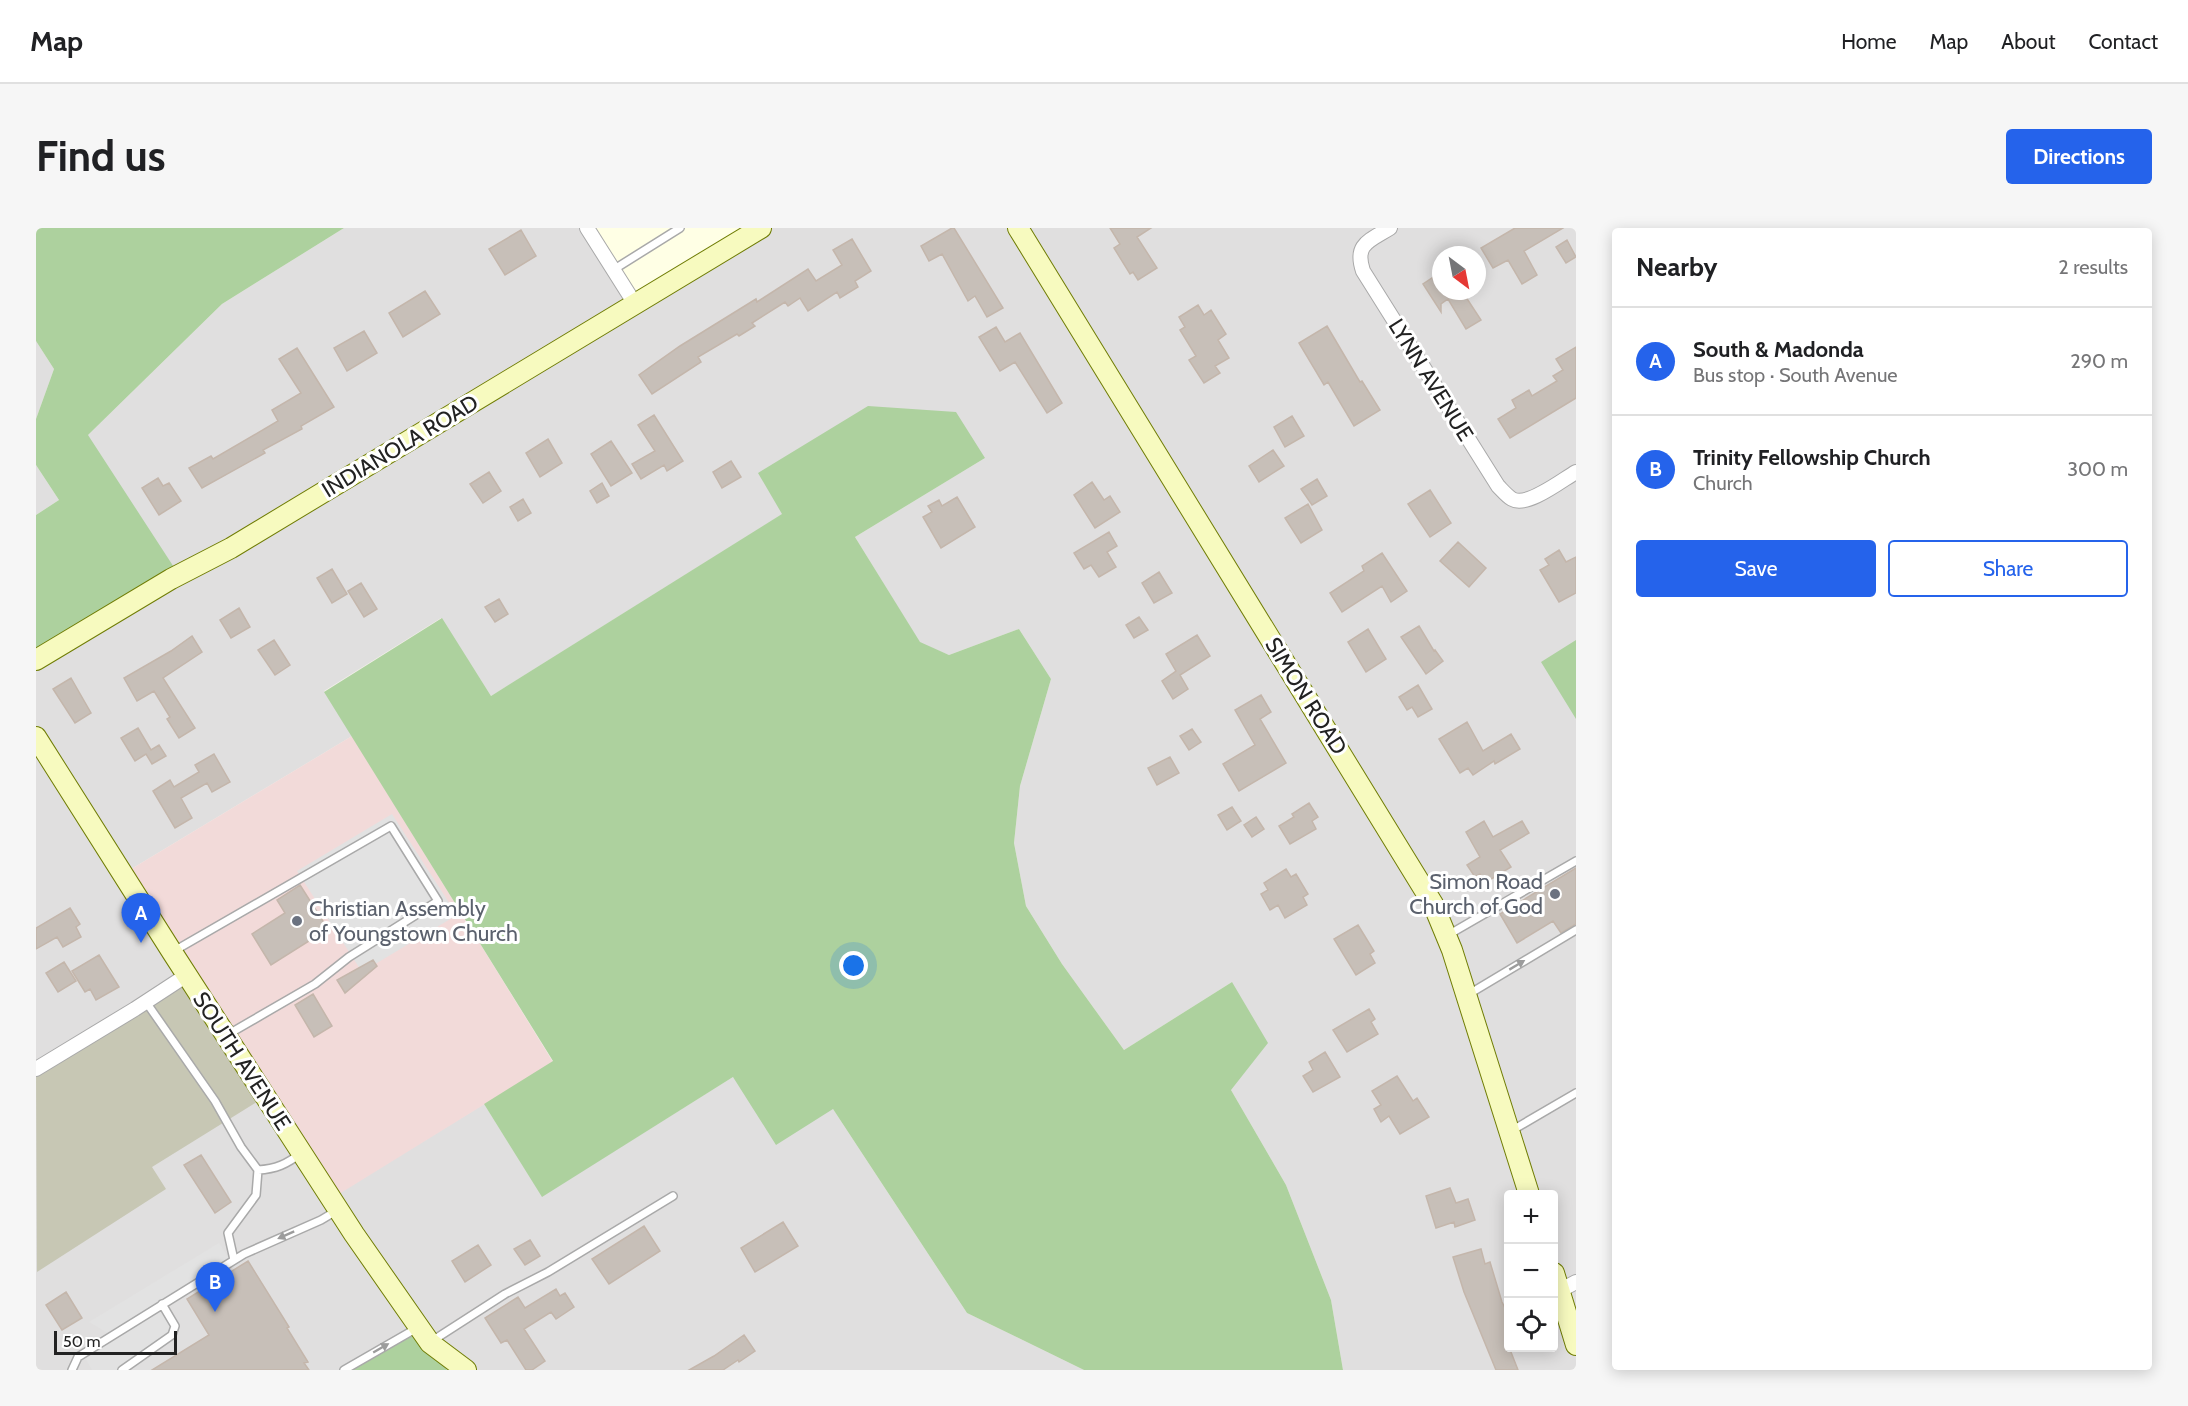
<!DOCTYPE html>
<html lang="en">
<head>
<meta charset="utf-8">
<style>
  :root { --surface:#fff; --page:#f6f6f6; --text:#202124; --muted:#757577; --line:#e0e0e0; --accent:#2563eb }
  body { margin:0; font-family:Cabin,sans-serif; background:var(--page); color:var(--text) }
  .controls { position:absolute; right:18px; bottom:18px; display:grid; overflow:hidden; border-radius:6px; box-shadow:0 3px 15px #0003 }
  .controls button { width:54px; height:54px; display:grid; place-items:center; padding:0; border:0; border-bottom:2px solid var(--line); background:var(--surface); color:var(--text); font:30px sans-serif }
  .compass { position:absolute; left:1396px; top:18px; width:54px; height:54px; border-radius:50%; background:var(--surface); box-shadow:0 3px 15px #0003; rotate:148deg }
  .scale { position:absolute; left:18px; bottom:15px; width:123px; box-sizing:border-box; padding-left:6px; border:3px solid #222; border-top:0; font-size:16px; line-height:21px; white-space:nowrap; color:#222; -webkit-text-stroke:4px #fff; paint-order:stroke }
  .you { position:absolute; left:818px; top:738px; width:21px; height:21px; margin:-15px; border:4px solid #fff; border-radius:50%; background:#1a73e8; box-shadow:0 0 0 9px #1a73e833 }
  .badge { display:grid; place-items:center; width:39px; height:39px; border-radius:50%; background:var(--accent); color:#fff; font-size:20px; font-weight:700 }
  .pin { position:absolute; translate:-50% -50px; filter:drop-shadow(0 2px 3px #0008) }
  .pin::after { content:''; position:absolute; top:32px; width:21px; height:18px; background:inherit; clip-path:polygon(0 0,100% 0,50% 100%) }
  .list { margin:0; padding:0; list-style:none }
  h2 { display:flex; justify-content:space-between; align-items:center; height:78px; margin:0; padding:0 24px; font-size:26px }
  h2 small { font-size:20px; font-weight:400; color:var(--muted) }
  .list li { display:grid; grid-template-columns:39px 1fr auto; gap:18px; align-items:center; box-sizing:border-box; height:108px; padding:0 24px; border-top:2px solid var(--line) }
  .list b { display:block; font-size:22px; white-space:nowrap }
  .list p { margin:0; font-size:20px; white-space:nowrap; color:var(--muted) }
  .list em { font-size:20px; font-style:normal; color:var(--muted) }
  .actions { display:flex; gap:12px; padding:18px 24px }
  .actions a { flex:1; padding:14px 0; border:2px solid var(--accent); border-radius:6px; text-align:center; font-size:21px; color:var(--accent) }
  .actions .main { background:var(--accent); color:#fff }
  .icon { flex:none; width:33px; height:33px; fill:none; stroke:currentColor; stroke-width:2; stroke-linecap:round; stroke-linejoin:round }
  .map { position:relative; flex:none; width:1540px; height:1142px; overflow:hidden; border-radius:6px }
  header { display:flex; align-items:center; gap:36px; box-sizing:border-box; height:84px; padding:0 30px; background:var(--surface); border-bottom:2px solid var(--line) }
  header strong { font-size:28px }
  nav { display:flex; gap:33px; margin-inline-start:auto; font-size:21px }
  .intro { display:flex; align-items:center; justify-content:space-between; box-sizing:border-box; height:144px; padding:0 36px }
  h1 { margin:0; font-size:42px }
  .button { padding:15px 27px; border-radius:6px; background:var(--accent); color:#fff; font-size:21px; font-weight:700 }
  main { display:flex; gap:36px; padding:0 36px }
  aside { flex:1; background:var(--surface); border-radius:6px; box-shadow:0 3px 15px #0003 }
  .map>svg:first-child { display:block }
  .residential { fill:#e0dfdf; fill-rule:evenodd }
  .commercial { fill:#f2dad9 }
  .education { fill:#ffffe5 }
  .construction { fill:#c7c7b4 }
  .forest { fill:#add19e }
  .parking { fill:#e2e2e2 }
  .building { fill:#c7bfb8; stroke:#c4b6ab; stroke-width:1.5 }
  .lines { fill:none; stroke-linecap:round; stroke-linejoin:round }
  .lane-casing { stroke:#a9a9a9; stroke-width:10 }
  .street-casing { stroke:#a9a9a9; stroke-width:16 }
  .secondary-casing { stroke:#707d05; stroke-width:22 }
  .lane { stroke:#fff; stroke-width:7 }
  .street { stroke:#fff; stroke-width:14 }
  .secondary { stroke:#f7fabf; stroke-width:20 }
  .oneway { fill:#9c9c9c }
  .worship-dot { fill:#6b7280; stroke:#fff; stroke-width:2 }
  .labels { text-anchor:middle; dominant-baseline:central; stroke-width:6; stroke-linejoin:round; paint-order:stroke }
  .street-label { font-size:22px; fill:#222; stroke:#fff }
  .worship-label { font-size:22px; fill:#5b616d; stroke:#fff; text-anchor:end }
</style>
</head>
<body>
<header>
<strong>Map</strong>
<nav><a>Home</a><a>Map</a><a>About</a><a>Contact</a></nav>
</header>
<div class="intro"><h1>Find us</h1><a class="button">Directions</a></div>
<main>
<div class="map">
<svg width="1540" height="1142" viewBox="0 0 1540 1142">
  <rect width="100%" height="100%" fill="#f2efe9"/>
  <!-- residential -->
  <path class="residential" d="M308 0H1540V1142H1307L1295 1072 1250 957 1195 862 1196 754 1088 822 1026 736 990 678 978 615 984 558 1015 451 983 401 913 427 884 415 819 309 949 230 747 286 455 468 405 390 288 463 316 508 87 646 295 970 448 876 506 968 697 849 797 881 931 1085 1048 1142H430L394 1115 314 1142H0V432L52 207 186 76ZM1405 27H1441V63H1405ZM1472 966H1518V1120H1472Z
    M0 113 18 141 0 191Z
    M0 237 23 272 0 287Z"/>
  <!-- commercial -->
  <path class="commercial" d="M316 508 517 834 295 971 87 646Z"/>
  <!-- education -->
  <path class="education" d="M551 0H725L599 76Z"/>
  <!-- construction -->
  <path class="construction" d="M151 747 229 869 116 939 130 961 1 1044 0 841Z"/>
  <!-- forest -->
  <path class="forest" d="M0 0H308L186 76 52 207 143 347 0 432V287L23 272 0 237V191L18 141 0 113Z
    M832 178 920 184 949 230 819 309 884 414 913 427 983 401 1015 451 984 558 978 615 990 678 1026 736 1088 822 1196 754 1232 815 1195 862 1250 957 1295 1072 1307 1142H1048L931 1085 797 881 740 917 697 849 506 969 448 876 517 833 288 464 406 390 455 468 746 286 722 245Z
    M1540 412V491L1505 434Z
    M382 1099 411 1142H314Z"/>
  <!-- parking -->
  <path class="parking" d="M356 586 421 687 326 744 261 643Z
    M183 1015 195 1034 126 1076 139 1098 136 1107 86 1142H56L47 1126 75 1107 53 1094Z"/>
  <!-- building -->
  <path class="building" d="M916 0H918L967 80 951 89 939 68 932 73 906 26 893 33 885 18Z
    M1074 0H1115L1101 9 1121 40 1102 52 1097 44 1094 46 1078 20 1084 16Z
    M1479 0H1527L1488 23 1501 47 1486 56 1472 32 1457 40 1445 20Z
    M485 2 500 28 469 47 453 21Z
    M816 11 835 43 819 53 822 59 804 70 801 64 772 83 764 70 752 78 749 74 716 95 719 98 703 108 701 106 662 129 665 134 616 166 603 147 644 118 720 71 721 74 772 41 780 53 806 37 797 22Z
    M1531 12 1540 29 1530 35 1520 19Z
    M1405 44V63H1426L1445 92 1430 101 1412 71 1405 76V84L1387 56Z
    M389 63 404 86 367 109 353 85Z
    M1162 77 1168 87 1175 82 1190 106 1182 112 1193 130 1179 138 1184 145 1168 155 1153 132 1160 128 1144 102 1149 99 1143 89Z
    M1291 98 1324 154 1326 153 1344 182 1318 198 1292 154 1288 157 1263 115Z
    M960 99 969 114 984 105 1026 175 1011 185 979 134 964 143 943 109Z
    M328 103 341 125 311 143 298 120Z
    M1540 119V170L1474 210 1462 191 1480 180 1476 172 1493 162 1496 168 1521 153 1517 148 1527 142 1520 131Z
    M261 120 298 179 265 198 266 201 227 222 229 225 166 260 153 240 175 228 177 231 242 193 236 182 265 165 243 131Z
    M618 187 647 233 631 243 628 237 605 251 596 236 619 223 602 197Z
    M1256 188 1268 208 1249 219 1238 199Z
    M512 211 526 235 504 249 490 225Z
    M575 213 596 245 575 258 555 226Z
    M1237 222 1248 238 1223 254 1213 238Z
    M695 233 705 249 686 260 677 244Z
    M453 244 465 263 447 275 434 256Z
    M122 250 127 258 133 255 145 273 123 287 106 260Z
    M1281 251 1291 268 1276 277 1265 261Z
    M1056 254 1068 272 1074 268 1084 284 1059 300 1038 267Z
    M566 255 573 268 561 275 554 263Z
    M1394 262 1415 295 1394 309 1372 276Z
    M921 269 939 299 905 320 887 289 896 284 892 278 903 272 906 278Z
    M487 271 495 285 482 293 474 279Z
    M1272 276 1286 302 1265 315 1249 290Z
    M1073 304 1081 318 1071 324 1080 339 1063 349 1055 337 1048 341 1038 325Z
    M1422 314 1450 340 1433 359 1404 333Z
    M1523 322 1530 334 1540 329V365L1523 374 1504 342 1513 337 1509 331Z
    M1346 325 1371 363 1355 374 1346 358 1306 384 1294 365 1328 343 1326 338Z
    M296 341 311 366 296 375 281 350Z
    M1123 344 1136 365 1118 375 1106 355Z
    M325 355 341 381 328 389 312 363Z
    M463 371 472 386 459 394 449 379Z
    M203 380 214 399 195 410 184 392Z
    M1103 389 1112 402 1098 410 1090 397Z
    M1383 398 1398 423 1399 422 1407 433 1390 446 1365 409Z
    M1332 401 1350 431 1330 444 1312 414Z
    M1161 407 1174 428 1144 447 1152 461 1137 471 1126 453 1140 443 1130 426Z
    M156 408 166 424 127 450 159 500 143 510 131 491 134 489 118 463 101 473 88 450 135 423Z
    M238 412 254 437 239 447 222 422Z
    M35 450 55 485 39 495 17 461Z
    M1382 457 1396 481 1382 489 1376 479 1371 482 1363 469Z
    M1225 467 1235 484 1224 491 1250 535 1203 563 1187 536 1219 517 1199 482Z
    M1431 494 1447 523 1475 506 1484 521 1459 536 1458 533 1437 547 1432 540 1424 545 1403 511Z
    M102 500 115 522 123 517 130 528 116 536 110 526 99 533 85 510Z
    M1156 501 1165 514 1153 522 1144 508Z
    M178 526 194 554 176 564 171 555 145 570 156 590 139 600 117 563 134 552 138 559 163 544 159 537Z
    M1134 529 1143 545 1121 557 1112 540Z
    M1273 575 1282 589 1276 593 1280 601 1254 616 1243 598 1258 589 1256 586Z
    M1196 579 1205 593 1191 602 1182 587Z
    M1220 589 1228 601 1216 609 1208 597Z
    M1448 593 1457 609 1486 593 1493 605 1464 622 1475 639 1449 655 1444 646 1439 649 1431 637 1444 629 1430 604Z
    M1540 640V696L1525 705 1517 693 1481 715 1464 686Z
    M1250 641 1255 649 1260 646 1272 666 1267 669 1271 677 1249 690 1242 677 1234 682 1225 666 1232 662 1228 655Z
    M264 657 292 701 235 737 216 706 249 685 241 672Z
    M34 680 44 696 40 699 45 709 27 719 21 709 0 721V700Z
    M1322 697 1338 723 1334 726 1339 735 1320 747 1298 711Z
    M63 727 83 759 60 772 54 761 49 764 36 743Z
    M337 732 341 738 309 765 301 752Z
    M28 734 40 753 22 764 10 745Z
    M277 766 296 798 278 809 259 777Z
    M1333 781 1339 791 1335 794 1342 806 1311 824 1297 802Z
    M1289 824 1304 849 1277 864 1267 848 1277 842 1273 834Z
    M1361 848 1377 873 1381 870 1393 889 1364 906 1353 888 1345 894 1338 881 1345 877 1336 863Z
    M165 927 195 974 179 985 148 937Z
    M1414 960 1420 975 1432 971 1439 992 1419 999 1418 994 1400 1000 1390 968Z
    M747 994 762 1018 719 1044 705 1020Z
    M608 998 624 1023 573 1056 556 1031Z
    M494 1012 504 1028 489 1037 478 1021Z
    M442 1017 455 1037 429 1054 416 1033Z
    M1445 1021 1449 1036 1454 1034 1466 1074 1473 1088V1119L1482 1142H1460L1428 1064 1417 1029Z
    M212 1033 253 1099 251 1100 272 1134 268 1135 273 1142H116L173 1107 151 1071Z
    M520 1061 524 1068 529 1065 538 1079 520 1091 515 1084 488 1101 509 1133 496 1142H490L471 1112 465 1115 449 1090 482 1069 489 1080Z
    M30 1064 46 1090 26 1102 10 1077Z
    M708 1107 719 1123 703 1134 702 1132 687 1142H653L678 1128Z"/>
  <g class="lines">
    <defs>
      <path id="lane" d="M577 42 644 0
        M1412 707 1540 633
        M138 723 355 598 402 673 313 729 279 756 191 807
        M1433 766 1540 702
        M110 774 179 873 205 919 222 942C240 941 251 936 265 925
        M1475 903 1540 865
        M198 1032 192 1005 220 967 222 942
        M396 1113 469 1066 512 1044 637 968
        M36 1142 42 1129 208 1026 285 992 300 983
        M86 1142 136 1107 139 1098 126 1076
        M308 1142 381 1100"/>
      <path id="street" d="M551 0 599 76
        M1354 0C1333 13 1318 16 1327 43L1462 258C1466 262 1471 268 1476 271 1491 280 1526 252 1540 244
        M0 841 99 781 151 747
        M1523 1063 1540 1054"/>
      <path id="secondary" d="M982 0 1397 676 1416 722 1493 966
        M0 432 135 351 195 320 725 0
        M0 509 136 724 318 1006 394 1115 430 1142
        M1518 1045 1540 1117"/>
    </defs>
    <!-- lane casing -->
    <use href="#lane" class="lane-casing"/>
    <!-- street casing -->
    <use href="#street" class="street-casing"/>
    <!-- secondary casing -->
    <use href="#secondary" class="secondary-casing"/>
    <!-- lane -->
    <use href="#lane" class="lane"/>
    <!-- street -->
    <use href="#street" class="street"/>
    <!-- secondary -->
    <use href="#secondary" class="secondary"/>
  </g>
  <!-- one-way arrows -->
  <defs><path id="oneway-solid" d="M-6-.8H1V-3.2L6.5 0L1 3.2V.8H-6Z" transform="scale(1.5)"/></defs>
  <g class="oneway">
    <use href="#oneway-solid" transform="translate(1481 737) rotate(-31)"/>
    <use href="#oneway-solid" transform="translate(250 1007) rotate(156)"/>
    <use href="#oneway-solid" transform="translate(345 1120) rotate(-30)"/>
  </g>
  <!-- markers -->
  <g class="worship-dot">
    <circle cx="1519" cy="666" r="6"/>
    <circle cx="261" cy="693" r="6"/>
  </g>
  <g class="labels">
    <!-- street labels -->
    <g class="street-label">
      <text transform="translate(1395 152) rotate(58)">LYNN AVENUE</text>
      <text transform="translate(364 218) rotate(-31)">INDIANOLA ROAD</text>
      <text transform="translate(1270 468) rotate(58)">SIMON ROAD</text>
      <text transform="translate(206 833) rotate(57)">SOUTH AVENUE</text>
    </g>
    <!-- worship labels -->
    <g class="worship-label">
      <text x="1507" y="653">Simon Road<tspan x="1507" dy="25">Church of God</tspan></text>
      <text x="273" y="680" text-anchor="start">Christian Assembly<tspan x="273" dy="25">of Youngstown Church</tspan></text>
    </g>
  </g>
</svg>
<div class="controls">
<button>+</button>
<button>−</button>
<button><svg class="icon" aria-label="locate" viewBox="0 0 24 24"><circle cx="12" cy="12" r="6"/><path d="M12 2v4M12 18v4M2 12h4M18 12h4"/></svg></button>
</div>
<svg class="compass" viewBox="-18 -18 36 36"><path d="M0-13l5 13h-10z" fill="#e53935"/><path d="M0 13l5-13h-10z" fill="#757577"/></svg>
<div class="scale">50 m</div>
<div class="you"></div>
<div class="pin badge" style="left:105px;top:715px">A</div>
<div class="pin badge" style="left:179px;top:1084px">B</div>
</div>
<aside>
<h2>Nearby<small>2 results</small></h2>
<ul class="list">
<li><span class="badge">A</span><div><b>South &amp; Madonda</b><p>Bus stop · South Avenue</p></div><em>290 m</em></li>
<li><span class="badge">B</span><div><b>Trinity Fellowship Church</b><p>Church</p></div><em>300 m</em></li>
</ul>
<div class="actions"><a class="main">Save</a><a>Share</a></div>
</aside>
</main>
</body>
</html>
